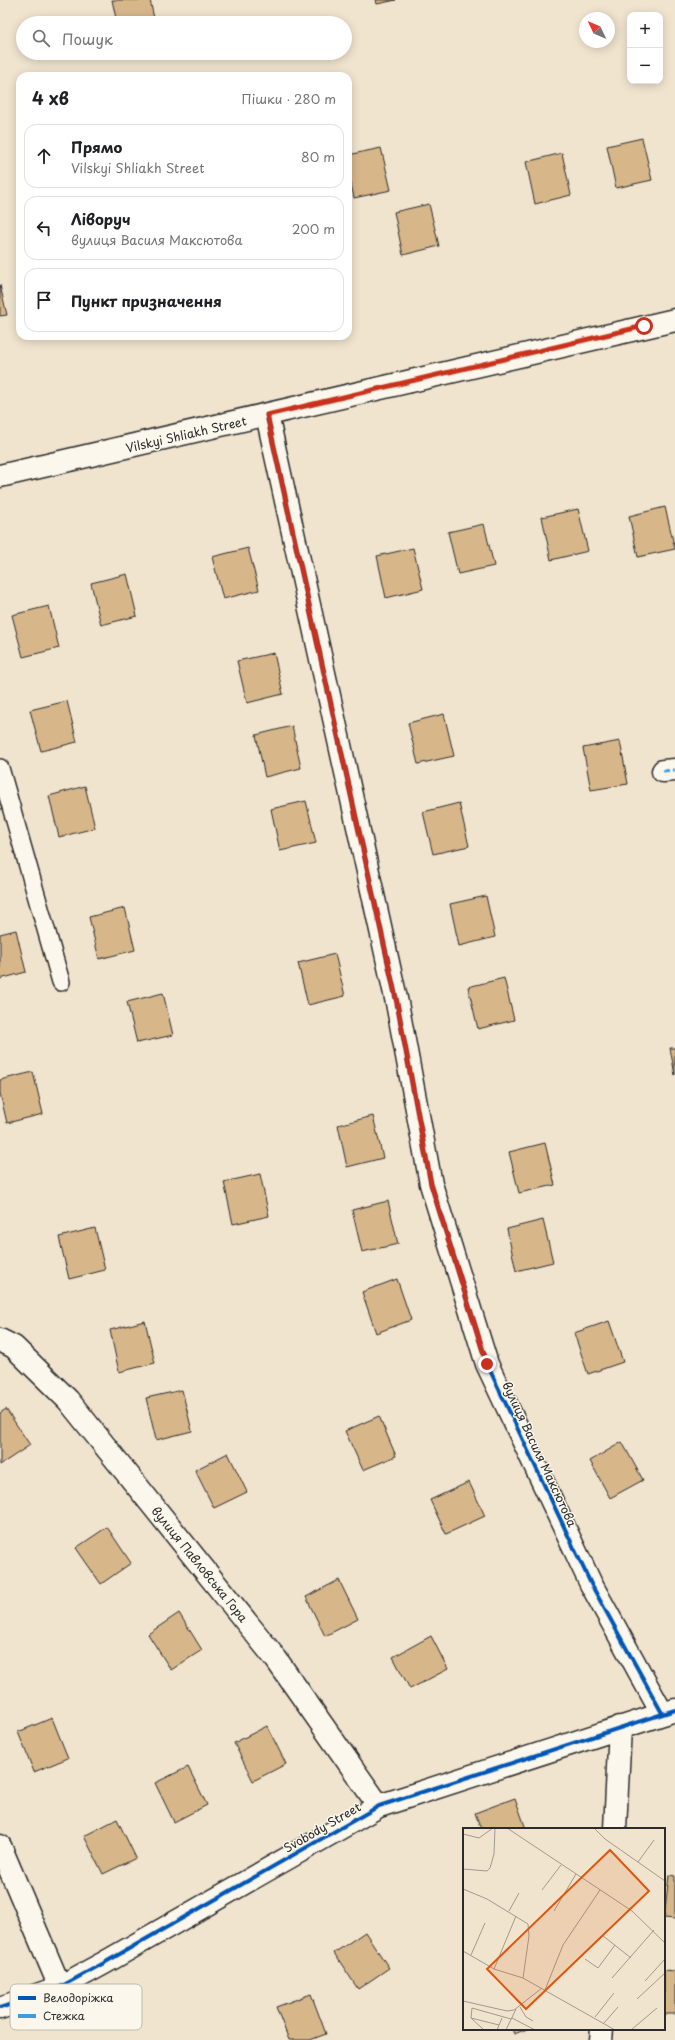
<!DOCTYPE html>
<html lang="uk">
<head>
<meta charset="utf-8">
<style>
  :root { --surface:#fff; --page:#f2f2f2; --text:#202124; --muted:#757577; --line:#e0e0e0 }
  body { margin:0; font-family:"Playpen Sans",sans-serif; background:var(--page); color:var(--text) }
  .controls { position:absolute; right:12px; top:12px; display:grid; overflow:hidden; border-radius:8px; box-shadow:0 2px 10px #0003 }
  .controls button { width:36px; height:36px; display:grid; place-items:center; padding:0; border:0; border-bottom:1px solid var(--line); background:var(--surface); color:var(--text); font:20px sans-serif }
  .compass { position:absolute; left:579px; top:12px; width:36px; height:36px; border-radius:50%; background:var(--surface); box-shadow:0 2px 10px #0003; rotate:314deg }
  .stop { position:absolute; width:12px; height:12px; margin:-9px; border:3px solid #c8321e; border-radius:50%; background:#fff }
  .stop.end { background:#c8321e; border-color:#fff; box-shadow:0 1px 4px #0008 }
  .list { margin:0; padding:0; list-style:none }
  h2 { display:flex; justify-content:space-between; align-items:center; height:52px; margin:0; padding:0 16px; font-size:17px }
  h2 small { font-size:13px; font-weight:400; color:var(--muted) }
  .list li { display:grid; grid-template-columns:26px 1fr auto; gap:12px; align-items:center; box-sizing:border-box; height:64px; margin:0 8px 8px; padding:0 8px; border:1px solid var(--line); border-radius:12px }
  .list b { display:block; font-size:15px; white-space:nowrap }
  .list p { margin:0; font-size:13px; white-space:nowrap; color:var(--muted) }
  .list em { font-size:13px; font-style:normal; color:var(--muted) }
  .icon { flex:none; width:22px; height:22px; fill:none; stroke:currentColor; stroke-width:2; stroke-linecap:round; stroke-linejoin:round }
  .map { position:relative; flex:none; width:675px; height:2040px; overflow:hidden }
  .search { position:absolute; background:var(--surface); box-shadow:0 2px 10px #0003; left:16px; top:16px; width:336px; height:44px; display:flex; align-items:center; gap:10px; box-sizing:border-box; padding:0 14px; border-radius:22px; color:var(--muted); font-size:15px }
  .panel { position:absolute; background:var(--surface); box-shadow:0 2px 10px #0003; left:16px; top:72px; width:336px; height:268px; border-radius:12px }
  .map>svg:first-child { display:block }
  .building { fill:#d7b68a; stroke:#2b2b2b }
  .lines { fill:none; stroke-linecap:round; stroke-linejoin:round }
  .service-casing { stroke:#2b2b2b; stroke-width:20 }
  .minor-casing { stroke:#2b2b2b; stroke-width:25 }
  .tertiary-casing { stroke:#2b2b2b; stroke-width:25 }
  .service { stroke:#fbf7ec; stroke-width:17 }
  .minor { stroke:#fbf7ec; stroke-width:22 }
  .tertiary { stroke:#fbf7ec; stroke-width:22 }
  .quiet { stroke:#3d9ce1; stroke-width:3; stroke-dasharray:6 3; stroke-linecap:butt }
  .cycleway-casing { stroke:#fbf7ec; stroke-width:6 }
  .cycleway { stroke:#0057b8; stroke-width:4 }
  .route { stroke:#c8321e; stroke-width:5 }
  .labels { text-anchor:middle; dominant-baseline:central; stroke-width:3; stroke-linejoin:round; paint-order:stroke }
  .street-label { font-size:12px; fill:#2b2b2b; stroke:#fbf7ec }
  .inset-road { fill:none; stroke:#a19a8d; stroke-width:1 }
  .view { fill:#df570e; fill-opacity:0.15; stroke:#df570e; stroke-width:2 }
  .inset-edge { fill:none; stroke:#2b2b2b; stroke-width:2 }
  .key { fill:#fbf7ec; stroke:#bdbab2; stroke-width:1 }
  .key-label { font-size:11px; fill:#2b2b2b }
</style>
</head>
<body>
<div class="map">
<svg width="675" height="2040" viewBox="0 0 675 2040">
  <rect width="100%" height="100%" fill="#f0e4cf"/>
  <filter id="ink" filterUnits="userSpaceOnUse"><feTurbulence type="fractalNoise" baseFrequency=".025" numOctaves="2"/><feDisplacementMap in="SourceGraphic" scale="8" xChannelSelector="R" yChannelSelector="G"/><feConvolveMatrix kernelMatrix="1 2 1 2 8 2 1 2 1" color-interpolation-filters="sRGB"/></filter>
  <g filter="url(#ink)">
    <!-- building -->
    <path class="building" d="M112 0H150L155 23H117Z
      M376 0H396L377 4Z
      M337 71 338 76H314Z
      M642 138 652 180 616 188 607 146Z
      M381 148 391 190 354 198 348 169V155Z
      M562 153 571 195 535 204 526 162Z
      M429 204 439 246 403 255 394 212Z
      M0 285 7 315 0 316Z
      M665 507 675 549 638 557 629 516Z
      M578 509 588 551 551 560 542 517Z
      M484 524 494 566 458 574 448 532Z
      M248 548 259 590 223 599 212 557Z
      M413 548 423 589 386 598 377 556Z
      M127 574 137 616 101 625 91 583Z
      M49 606 59 648 23 657 12 615Z
      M274 653 283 694 247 703 237 661Z
      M67 701 77 742 41 751 30 710Z
      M444 714 454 756 418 764 408 723Z
      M292 726 301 768 265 777 256 735Z
      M620 741 628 784 591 790 583 748Z
      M85 786 95 828 59 837 49 796Z
      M306 801 316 843 280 851 271 809Z
      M459 803 469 846 433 854 423 812Z
      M486 896 495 937 459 946 450 904Z
      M125 908 135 950 99 959 89 917Z
      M16 930 26 972 0 979V934Z
      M335 954 345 996 308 1005 298 963Z
      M504 978 514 1020 478 1029 468 987Z
      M163 993 173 1035 137 1043 127 1002Z
      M670 1048H675V1075Z
      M33 1072 43 1114 7 1123 0 1093V1080Z
      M373 1116 383 1158 347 1167 338 1125Z
      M545 1143 555 1185 519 1193 509 1152Z
      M260 1174 269 1216 233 1224 224 1182Z
      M388 1201 398 1244 362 1252 352 1210Z
      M543 1220 553 1262 516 1271 507 1229Z
      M95 1228 105 1270 69 1279 59 1237Z
      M397 1279 411 1320 376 1333 362 1292Z
      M145 1321 155 1363 119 1372 110 1330Z
      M609 1321 623 1362 588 1374 574 1333Z
      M182 1390 192 1431 156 1440 146 1398Z
      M6 1409 30 1445 0 1465V1413Z
      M379 1416 396 1456 363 1470 345 1431Z
      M622 1442 643 1480 610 1498 590 1461Z
      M228 1453 247 1492 214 1508 195 1470Z
      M469 1482 485 1516 446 1534 430 1500Z
      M107 1527 131 1563 101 1584 76 1548Z
      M339 1580 358 1619 325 1636 306 1597Z
      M179 1613 202 1650 171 1670 148 1634Z
      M431 1636 448 1669 410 1689 393 1657Z
      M52 1718 68 1758 34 1772 18 1732Z
      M267 1726 286 1764 253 1781 234 1743Z
      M188 1767 207 1805 174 1822 155 1783Z
      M515 1798 526 1829H481L475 1813Z
      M117 1819 136 1858 103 1874 84 1836Z
      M669 1875 675 1876V1919L664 1918Z
      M365 1932 389 1968 358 1989 334 1953Z
      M664 1970 675 1971V2014H664Z
      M311 1994 326 2034 310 2040H289L276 2007Z
      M512 2029H527L514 2034Z"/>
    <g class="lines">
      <defs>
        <path id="service" d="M0 768 61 982"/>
        <path id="minor" d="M267 415 397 1003 431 1184 487 1364 591 1584 662 1713
          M663 771 675 770
          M0 1340 14 1347 68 1400 276 1659 379 1806
          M615 1829 620 1727
          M0 1846 60 1987
          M0 2008 60 1987 104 1963 379 1806 675 1710
          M601 2040 602 2029"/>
        <path id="tertiary" d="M0 476 675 320"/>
      </defs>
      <!-- service casing -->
      <use href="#service" class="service-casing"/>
      <!-- minor casing -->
      <use href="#minor" class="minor-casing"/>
      <!-- tertiary casing -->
      <use href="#tertiary" class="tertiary-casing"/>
      <!-- service -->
      <use href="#service" class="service"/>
      <!-- minor -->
      <use href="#minor" class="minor"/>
      <!-- tertiary -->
      <use href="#tertiary" class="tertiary"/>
      <!-- quiet -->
      <path class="quiet" d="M663 771 675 770"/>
      <defs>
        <path id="cycleway" d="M267 415 397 1003 431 1184 487 1364 591 1584 662 1713
          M0 2008 60 1987 104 1963 379 1806 675 1710"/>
      </defs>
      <!-- cycleway casing -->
      <use href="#cycleway" class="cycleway-casing"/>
      <!-- cycleway -->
      <use href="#cycleway" class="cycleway"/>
    </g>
  </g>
  <g class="lines" filter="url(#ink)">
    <!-- route -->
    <path class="route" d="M487 1364 431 1184 397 1003 267 415 644 326"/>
  </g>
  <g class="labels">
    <!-- street labels -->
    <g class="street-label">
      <text transform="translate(186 434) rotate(-13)">Vilskyi Shliakh Street</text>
      <text transform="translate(540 1454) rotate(65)">вулиця Василя Максютова</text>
      <text transform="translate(200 1564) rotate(51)">вулиця Павловська Гора</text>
      <text transform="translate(322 1827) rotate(-30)">Svobody Street</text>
    </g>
  </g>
  <!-- overview -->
  <g transform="translate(463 1828)">
    <rect width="202" height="202" fill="#f0e4cf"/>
    <path class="inset-road" d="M44 0 169 83 202 115M131 0 142 11 202 53M0 6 16 10 30 0M175 34 191 12M0 41 24 43 27 40 31 26 32 0M0 61 24 71 65 96 66 108 60 150M79 62 98 37M46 83 56 65M91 83 113 46M139 107 168 130M0 123 31 141 60 150 152 202M8 127 22 95M122 131 135 140 152 117M31 141 53 88M149 150 191 102M182 153 202 131M82 162 100 117 137 62M174 171 202 145M0 173 44 183 51 182 79 160M57 179 63 189 70 193M132 189 151 165M8 190 36 197M49 190 72 202M141 195 155 179M21 202 8 190 9 180 48 191M34 202 39 190M43 202 53 181M168 202 194 180"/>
    <path class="view" d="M147 22 186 63 63 181 24 141Z"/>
    <rect width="202" height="202" class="inset-edge"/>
  </g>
  <!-- legend -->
  <rect x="10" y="1984" width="132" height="46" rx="6" class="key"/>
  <rect x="18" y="1996" width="18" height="4" fill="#0057b8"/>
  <rect x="18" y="2014" width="18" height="4" fill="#3d9ce1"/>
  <g class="key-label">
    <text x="43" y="2002">Велодоріжка</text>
    <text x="43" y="2020">Стежка</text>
  </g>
</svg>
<div class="controls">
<button>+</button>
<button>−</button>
</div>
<svg class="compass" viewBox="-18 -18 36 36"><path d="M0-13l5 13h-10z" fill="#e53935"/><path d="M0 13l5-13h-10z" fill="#757577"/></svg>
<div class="stop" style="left:644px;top:326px"></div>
<div class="stop end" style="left:487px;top:1364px"></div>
<div class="search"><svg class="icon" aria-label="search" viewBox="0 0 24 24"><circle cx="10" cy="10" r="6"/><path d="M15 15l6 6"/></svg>Пошук</div>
<section class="panel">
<h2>4 хв<small>Пішки · 280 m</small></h2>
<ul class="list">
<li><svg class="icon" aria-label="ahead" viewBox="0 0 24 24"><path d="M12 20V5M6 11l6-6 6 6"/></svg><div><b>Прямо</b><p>Vilskyi Shliakh Street</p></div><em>80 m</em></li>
<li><svg class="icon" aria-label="left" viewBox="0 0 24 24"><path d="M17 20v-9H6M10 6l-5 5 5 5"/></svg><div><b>Ліворуч</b><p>вулиця Василя Максютова</p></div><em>200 m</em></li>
<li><svg class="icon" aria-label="arrive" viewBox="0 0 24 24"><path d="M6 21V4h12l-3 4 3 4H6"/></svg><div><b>Пункт призначення</b></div></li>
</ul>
</section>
</div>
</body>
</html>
